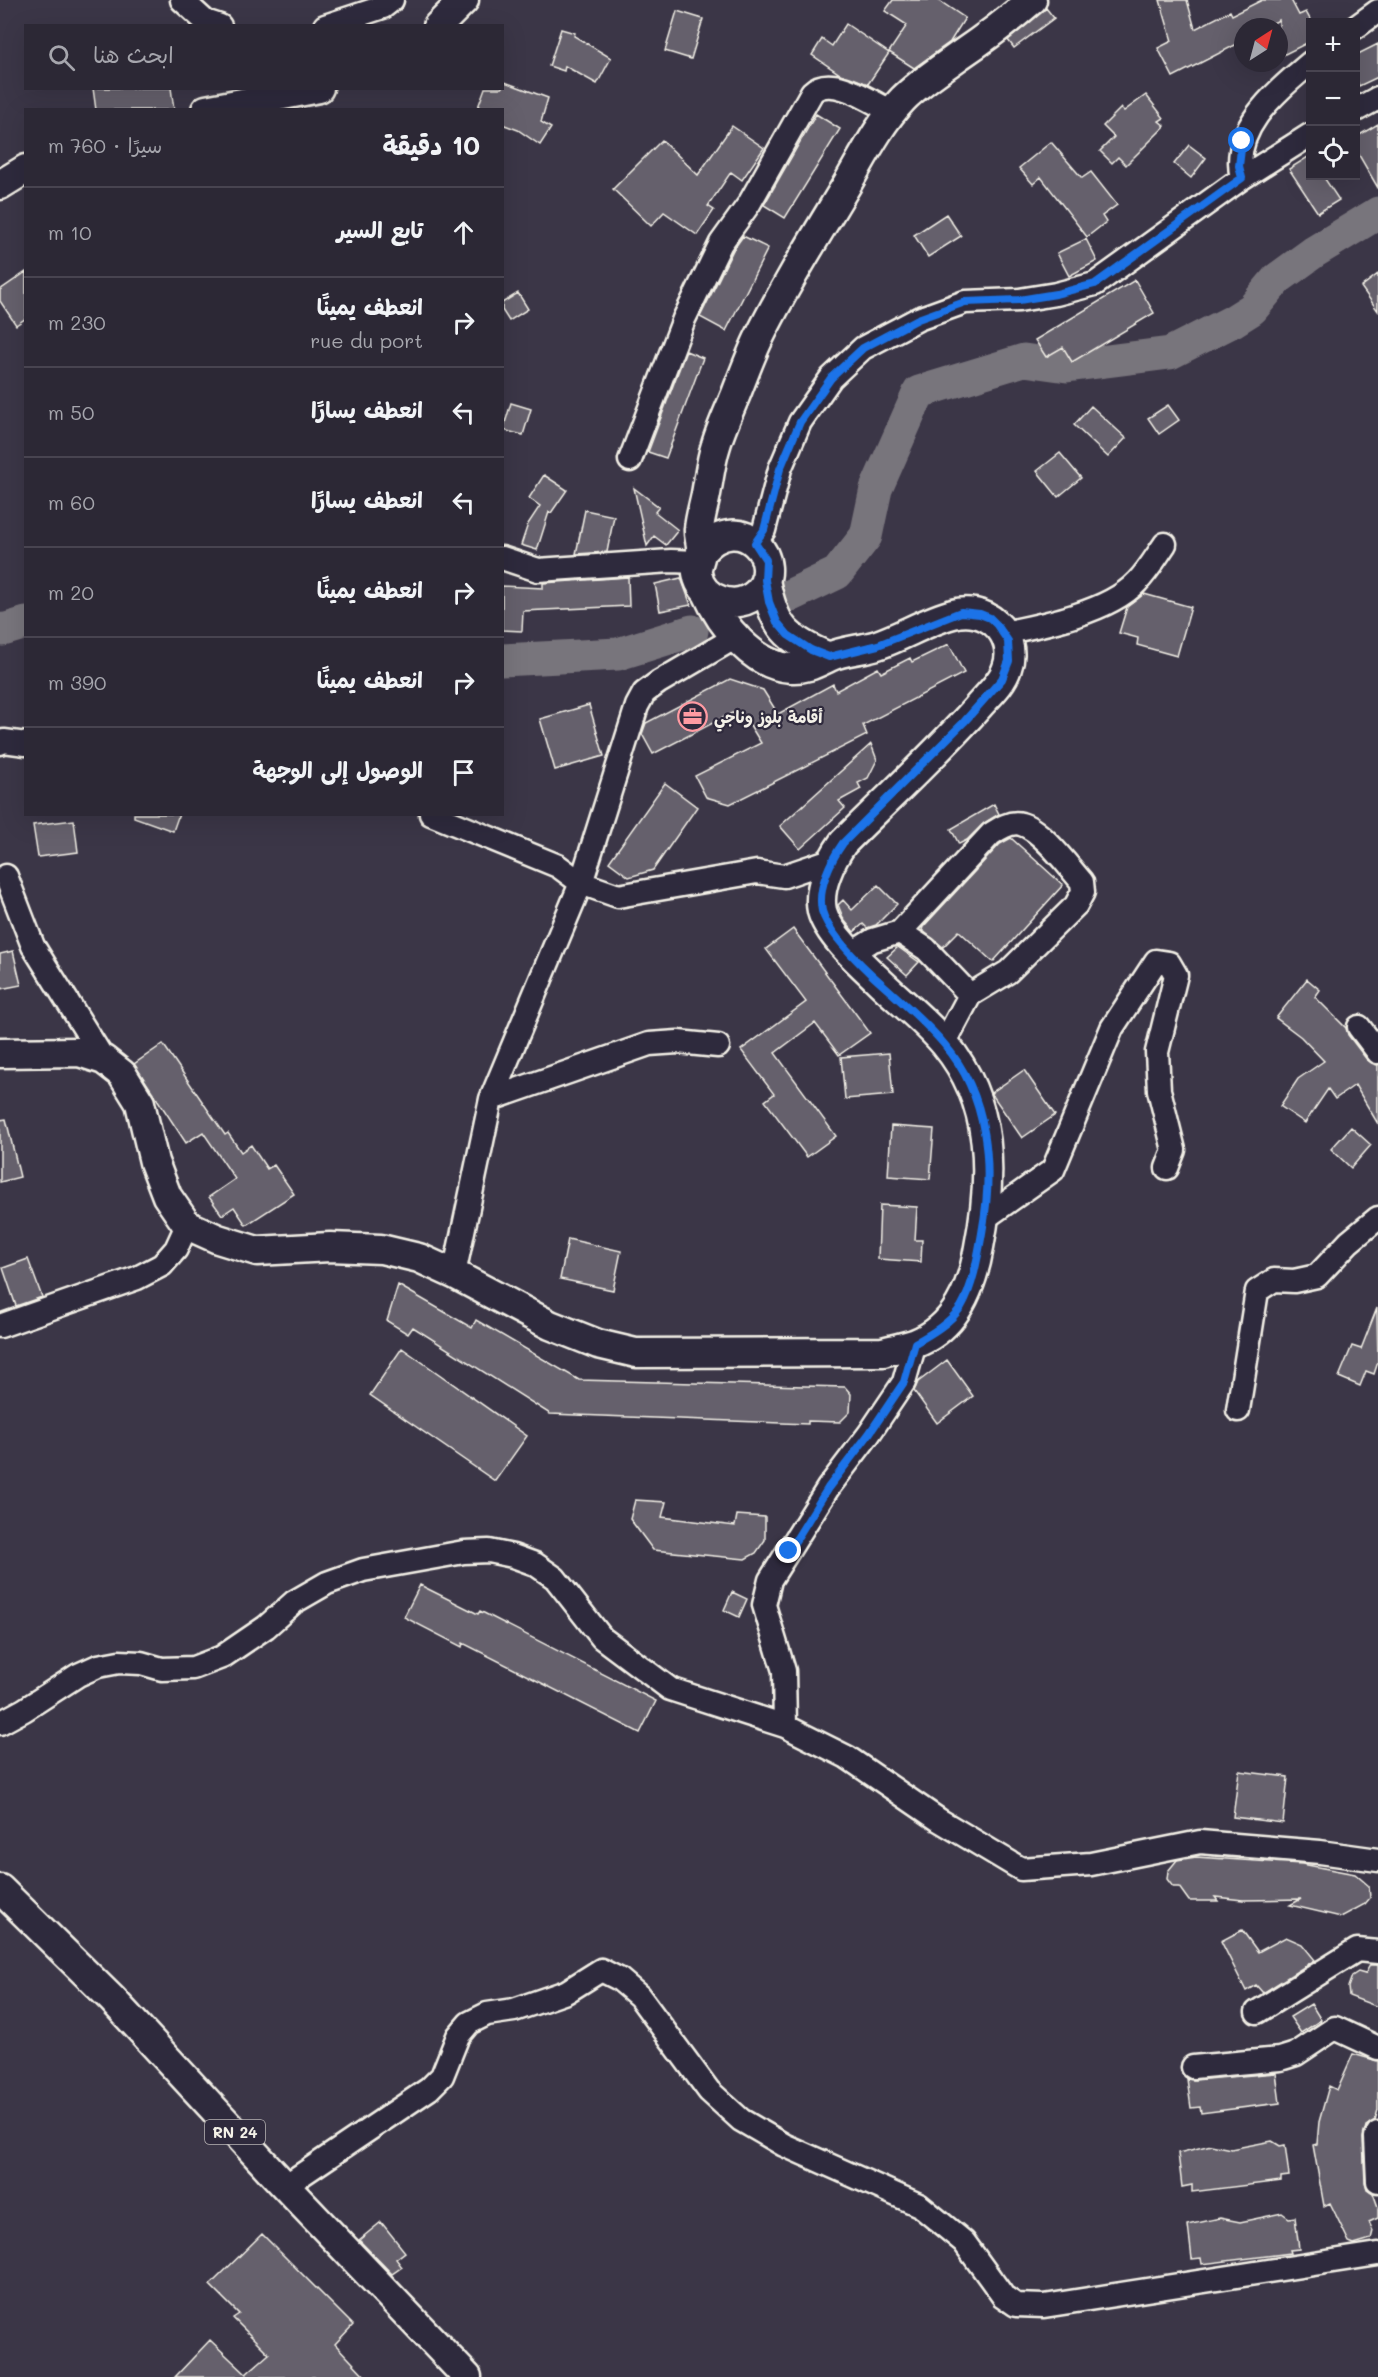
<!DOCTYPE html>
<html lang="ar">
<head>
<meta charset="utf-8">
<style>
  :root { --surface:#2c2835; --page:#34303d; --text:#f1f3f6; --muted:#a6a6ad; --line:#484450 }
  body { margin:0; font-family:Mali,"Playpen Sans Arabic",sans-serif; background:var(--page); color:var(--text); direction:rtl }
  .controls { position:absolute; right:18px; top:18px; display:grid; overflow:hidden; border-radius:0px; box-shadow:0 6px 24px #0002 }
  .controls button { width:54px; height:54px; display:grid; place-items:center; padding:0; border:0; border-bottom:2px solid var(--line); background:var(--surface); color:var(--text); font:30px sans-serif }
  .compass { position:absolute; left:1234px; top:18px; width:54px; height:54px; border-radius:50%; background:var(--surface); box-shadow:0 6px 24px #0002; rotate:36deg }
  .stop { position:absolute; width:18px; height:18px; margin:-14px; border:4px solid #1a73e8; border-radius:50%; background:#fff }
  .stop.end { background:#1a73e8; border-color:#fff; box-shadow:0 2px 6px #0008 }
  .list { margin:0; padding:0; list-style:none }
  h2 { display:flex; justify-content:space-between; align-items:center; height:78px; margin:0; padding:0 24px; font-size:26px }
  h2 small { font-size:20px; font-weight:400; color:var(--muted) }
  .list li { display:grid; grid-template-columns:39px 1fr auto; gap:18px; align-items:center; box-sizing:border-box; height:90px; padding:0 24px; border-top:2px solid var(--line) }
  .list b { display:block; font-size:22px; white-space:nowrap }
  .list p { margin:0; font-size:20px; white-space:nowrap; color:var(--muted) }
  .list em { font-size:20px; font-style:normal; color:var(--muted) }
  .icon { flex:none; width:33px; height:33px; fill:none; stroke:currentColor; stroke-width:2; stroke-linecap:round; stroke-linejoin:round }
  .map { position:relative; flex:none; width:1378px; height:2377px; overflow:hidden; direction:ltr }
  .search { position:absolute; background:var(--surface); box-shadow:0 6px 24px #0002; left:24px; top:24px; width:480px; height:66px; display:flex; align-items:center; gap:15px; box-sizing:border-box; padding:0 21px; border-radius:0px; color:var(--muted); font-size:22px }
  .panel { position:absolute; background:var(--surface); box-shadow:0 6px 24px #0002; left:24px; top:108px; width:480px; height:708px; border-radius:0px; direction:rtl }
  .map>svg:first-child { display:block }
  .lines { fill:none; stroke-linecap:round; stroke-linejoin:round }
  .river { stroke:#78747b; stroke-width:33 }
  .building { fill:#65616c; stroke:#f4f1e8; stroke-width:1.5 }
  .minor-casing { stroke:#f4f1e8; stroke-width:27 }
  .major-casing { stroke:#f4f1e8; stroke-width:33 }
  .minor { stroke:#2f2a3d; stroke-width:22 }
  .major { stroke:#2f2a3d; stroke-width:28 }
  .route { stroke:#1a73e8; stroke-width:8 }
  .labels { text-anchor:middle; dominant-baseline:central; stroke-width:4.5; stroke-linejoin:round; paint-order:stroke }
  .shield { fill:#2f2a3d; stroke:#b9b5b5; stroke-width:1.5 }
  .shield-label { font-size:15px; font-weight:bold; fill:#f4f1e8 }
  .poi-label { font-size:16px; font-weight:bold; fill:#f4f1e8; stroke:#2f2a3d; text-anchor:start }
</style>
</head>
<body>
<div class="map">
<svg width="1378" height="2377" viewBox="0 0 1378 2377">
  <rect width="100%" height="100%" fill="#3b3647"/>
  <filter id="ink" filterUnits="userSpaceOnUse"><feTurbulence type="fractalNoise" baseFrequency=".0167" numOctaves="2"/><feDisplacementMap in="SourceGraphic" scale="12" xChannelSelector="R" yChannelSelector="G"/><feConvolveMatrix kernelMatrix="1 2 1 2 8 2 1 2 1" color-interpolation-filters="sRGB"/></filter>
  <g filter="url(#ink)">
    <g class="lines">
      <!-- river -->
      <path class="river" d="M791 595 837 573 866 536 876 489 919 392 1024 360 1067 366 1170 353 1233 321 1252 309 1277 279 1314 252 1378 213
        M0 629 3 630 26 623
        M502 660 618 654 692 631"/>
    </g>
    <!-- building -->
    <path class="building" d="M893 0H938L965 18 950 42 914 68 889 52 907 25 885 11Z
      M1160 0H1187L1195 29 1230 11 1232 15 1262 0H1291L1299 15 1306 12 1311 21V41L1279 57V20L1265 27H1243V41L1173 77 1158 48 1172 41Z
      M1046 8 1054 18 1014 48 1008 40Z
      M677 11 703 19 691 59 665 51Z
      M846 24 889 53 868 84 840 74 812 55 822 39 832 46Z
      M561 29 575 33 574 36 611 58 597 84 565 66 564 71 549 66Z
      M1378 44V77L1359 86 1356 78V55Z
      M502 81 548 98 541 122 551 128 540 145 518 130 502 124V110H477L485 88H502Z
      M93 88H171L174 110H96Z
      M1146 95 1164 118 1159 121 1165 126 1126 165 1118 157 1112 163 1100 151 1114 137 1103 126 1121 108 1124 111Z
      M816 114 840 129 785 218 764 205Z
      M1378 124V188L1356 150V137Z
      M732 126 764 148 742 180 731 172 708 206 714 210 697 235 664 212 651 226 613 189 662 140 698 175Z
      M1051 142 1082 178 1091 172 1117 205 1102 216 1106 222 1087 237 1041 177 1033 184 1019 168Z
      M1189 145 1206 158 1191 178 1174 164Z
      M1311 155V176H1323L1339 200 1318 213 1289 169Z
      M946 214 961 236 928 257 914 235Z
      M743 236 768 248 726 331 700 317 733 250Z
      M1086 239 1097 261 1069 276 1057 253Z
      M26 272V318L16 325 0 301V290Z
      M1378 274V311L1361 287Z
      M1135 280 1154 313 1072 362 1063 347 1046 357 1035 340Z
      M518 293 528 309 509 321 502 310V303Z
      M686 351 703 358 666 458 648 452Z
      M511 403 531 409 523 435 503 430Z
      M1168 405 1179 420 1159 434 1148 418Z
      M1091 406 1126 438 1108 457 1074 425Z
      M1060 453 1081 478 1058 497 1037 471Z
      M544 475 567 490 551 513 549 512 537 550 521 545 528 524 540 506 529 498Z
      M634 488 659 507 655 512 678 530 666 545 654 536 647 546Z
      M585 510 614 516 607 552 576 554Z
      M628 577 629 606 523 611 522 631 502 630V586L543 588V583Z
      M681 578 691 605 660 611 655 584Z
      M1144 594 1191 607 1177 656 1137 645 1138 638 1119 633 1127 607Z
      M949 644 964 673 863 725 867 735 730 804 706 797 695 776 761 743 745 717 732 713 653 754 642 734 646 723 730 679 763 690 778 714 833 684 836 691 878 668 881 673 910 658 912 662Z
      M589 705 604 756 555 770 540 719Z
      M871 744 877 760 868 778 858 783 861 789 839 801 845 808 800 849 780 826Z
      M665 783 697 807 653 870 629 877 609 862Z
      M994 804 999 814 984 823 967 840 959 844 951 829Z
      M134 814H179L173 831 134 817Z
      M74 820 78 852 38 857 33 825Z
      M1011 838 1063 885 993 962 959 931 943 947 922 930 923 927 1000 844Z
      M878 885 897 904 876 925 867 928 863 924 854 932 844 920 838 905 843 900 852 910Z
      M793 929 870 1033 839 1055 815 1023 775 1053 836 1136 807 1157 765 1101 774 1094 741 1050 806 1002 766 949Z
      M898 947 919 962 907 975 887 957Z
      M13 951 21 985 0 989V954Z
      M1307 979 1320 990 1315 997 1346 1028 1348 1035 1367 1060 1378 1065V1124L1355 1085 1335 1099 1328 1089 1305 1123 1280 1106 1298 1079 1324 1061 1301 1037 1276 1018Z
      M163 1044 225 1135 228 1133 241 1152 251 1145 267 1169 274 1165 294 1194 246 1225 234 1207 222 1215 209 1197 235 1179 203 1132 186 1143 134 1064Z
      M889 1053 893 1095 845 1099 841 1057Z
      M1024 1070 1055 1115 1022 1138 991 1093Z
      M6 1119 20 1177 0 1182V1120Z
      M891 1126 934 1129 930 1179 888 1176Z
      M1351 1127 1371 1145 1351 1168 1331 1149Z
      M880 1205 917 1207 915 1240H922L921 1262 878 1259Z
      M568 1239 621 1251 613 1290 560 1279Z
      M28 1259 42 1297 16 1306 3 1268Z
      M398 1285 472 1328 476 1320 579 1380 845 1387 851 1394 850 1412 840 1422 808 1421V1424L550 1414 413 1327 408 1334 387 1321Z
      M1377 1308 1378 1362 1374 1374 1366 1371 1360 1386 1339 1377 1352 1346 1361 1349Z
      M402 1348 527 1436 495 1481 370 1395Z
      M947 1360 973 1396 937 1423 914 1391 918 1382Z
      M635 1500 666 1502 662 1517 735 1526 737 1515 765 1517V1540L756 1553 745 1559 653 1550 630 1519Z
      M420 1585 478 1614 480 1611 656 1701 640 1733 463 1643 462 1647 404 1617Z
      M732 1592 747 1599 739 1617 724 1610Z
      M1239 1771 1288 1777 1283 1823 1233 1817Z
      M1196 1857 1302 1864 1355 1874 1369 1886 1370 1898 1365 1904 1341 1917 1290 1905 1301 1899 1243 1900 1215 1897 1218 1901H1189L1179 1887H1173L1167 1879 1168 1871 1177 1860Z
      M1242 1930 1258 1952 1286 1937 1302 1944 1315 1960 1263 1993 1256 1985 1246 1991 1221 1941Z
      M1370 1965H1378V2007L1349 1996 1348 1987 1352 1976 1358 1972 1365 1974Z
      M1311 2004 1321 2020 1301 2033 1290 2017Z
      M1353 2054 1378 2061V2110L1375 2120 1366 2126 1363 2138 1365 2182 1367 2189 1373 2193 1378 2207V2218L1369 2222 1373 2231 1371 2239 1354 2244 1349 2242 1330 2203 1324 2206 1313 2145 1317 2144 1319 2122 1329 2086 1337 2090Z
      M1276 2073 1280 2103 1201 2113 1200 2107 1191 2108 1187 2079 1194 2080Z
      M1272 2141 1280 2146 1285 2145 1289 2176 1281 2177V2181L1192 2192V2185L1182 2187 1178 2153 1211 2145 1231 2149Z
      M1282 2213 1289 2218 1295 2217 1299 2249 1290 2250 1291 2253 1202 2264 1201 2258 1192 2259 1188 2225 1220 2218 1240 2222Z
      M381 2222 405 2252 396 2259 402 2267 392 2274 359 2240Z
      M262 2234 353 2325 335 2344 366 2377H175L210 2340 246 2374 269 2354 233 2318 239 2314 210 2285Z"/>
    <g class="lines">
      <defs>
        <path id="minor" d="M182 0 205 21 220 26
          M325 26 383 7 392 0
          M1356 27 1378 11
          M1356 110 1378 98
          M1242 178C1230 129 1276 92 1310 63
          M630 460 684 319 721 243 749 204 812 92C831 73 872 102 892 112
          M755 543 764 530 780 469 800 422 831 378 863 348 918 319 965 302 1019 300 1056 294 1095 284 1242 178 1310 135
          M502 558 538 570 671 561 697 562
          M1003 633C1043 625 1109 612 1137 582 1148 571 1156 557 1165 544
          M0 743 4 741 26 744
          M431 814 558 866 581 883 618 896 757 872 784 876 831 860
          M6 876 33 946 104 1060
          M900 932 991 834C1000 828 1011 821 1021 824 1041 829 1068 866 1082 882L1083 892 1076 905 1008 972 970 995
          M852 953 873 940 900 932 926 949 970 995 944 1044
          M1359 1027 1378 1052
          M491 1099 649 1044 678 1042 718 1046
          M985 1218 1053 1170 1112 1028 1156 961 1169 963 1176 975 1157 1052 1159 1090 1174 1150 1167 1168
          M454 1274 491 1099 581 883 637 706 644 693 659 682 736 637
          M0 1326 137 1278 162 1265 176 1249 187 1225
          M1238 1410 1257 1291 1274 1280 1294 1281 1317 1276 1349 1242 1378 1218
          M0 1723 24 1710 78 1675 98 1666 119 1662 141 1663 162 1669 193 1668 222 1657 266 1627 294 1602 327 1583 363 1570 464 1552 489 1551 513 1556 535 1564 555 1578 602 1638 670 1689 785 1726 847 1757 939 1820 1021 1869 1091 1864 1200 1842 1320 1852 1378 1860
          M785 1726 784 1671 764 1605 770 1580 828 1488 869 1434 904 1382 915 1343
          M1257 2012 1357 1950 1378 1952
          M1193 2067 1280 2059 1296 2054 1335 2028 1378 2048
          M1378 2133 1376 2137 1378 2181
          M285 2186 429 2089 442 2076 458 2036 469 2023 487 2014 514 2010 566 1992 601 1970 619 1979 639 1996 709 2091 741 2120 784 2145 919 2205 964 2242 1003 2296 1016 2305 1044 2306 1378 2254"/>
        <path id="major" d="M438 26 464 0
          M206 110 319 88
          M0 185 26 169
          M702 551C741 507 788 562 757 593 737 612 701 601 697 573 696 565 701 559 701 551 702 544 698 536 699 529 700 517 704 505 706 494 709 478 711 460 716 445 721 428 729 411 736 394 743 376 750 357 758 340 784 287 816 236 846 186 863 157 879 124 903 99 920 82 941 69 960 55 985 38 1009 20 1032 0
          M765 580C774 627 785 639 829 657
          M0 1053 79 1052 104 1060 122 1074 140 1103 154 1162 167 1196 187 1225 218 1239 257 1251 330 1247 381 1249 419 1258 454 1274 550 1325 598 1344 636 1353 883 1352C893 1349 904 1347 914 1344 956 1328 972 1288 979 1247 993 1176 994 1103 945 1044 925 1020 898 1000 876 978 859 962 828 934 822 911 817 888 831 860 843 843 888 798 935 755 977 708 987 696 1002 684 1007 668 1013 652 1008 634 995 623 984 613 968 610 953 614 927 621 903 636 877 645 862 650 844 650 829 657 816 663 807 669 791 668 753 666 721 625 707 593
          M0 1889 112 1999 285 2186 467 2377"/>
      </defs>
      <!-- minor casing -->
      <use href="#minor" class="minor-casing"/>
      <!-- major casing -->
      <use href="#major" class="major-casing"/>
      <!-- minor -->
      <use href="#minor" class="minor"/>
      <!-- major -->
      <use href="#major" class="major"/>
    </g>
  </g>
  <g class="lines" filter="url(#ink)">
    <!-- route -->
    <path class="route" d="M789 1551 828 1488 869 1434 904 1382 915 1343C931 1334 950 1323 961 1307 973 1287 978 1256 982 1233 994 1168 989 1096 944 1044 923 1019 896 997 872 975 856 960 828 932 822 911 817 888 831 860 843 843L964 722 1002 679 1009 661 1008 641 997 625 990 618 980 614 961 612 878 645 829 657 811 650 788 635 777 622 769 602 765 580 766 560 755 543 764 530 780 469 800 422 831 378 863 348 918 319 965 302 1019 300 1056 294 1095 284 1242 178 1239 166 1242 141"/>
  </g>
  <!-- icons -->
  <defs>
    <symbol id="office-ring" viewBox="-11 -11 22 22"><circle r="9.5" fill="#2f2a3d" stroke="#ff9aa2" stroke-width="1.5"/><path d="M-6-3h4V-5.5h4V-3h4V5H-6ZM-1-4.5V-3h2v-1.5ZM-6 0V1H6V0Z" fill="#ff9aa2"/></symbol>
  </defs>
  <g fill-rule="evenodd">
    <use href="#office-ring" x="676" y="700" width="33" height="33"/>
  </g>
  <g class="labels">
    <!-- shield labels -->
    <rect class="shield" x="205" y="2120" width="60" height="24" rx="4.5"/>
    <g class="shield-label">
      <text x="235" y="2132">RN 24</text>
    </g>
    <!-- poi labels -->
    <g class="poi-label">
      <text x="714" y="716">أقامة بلوز وناجي</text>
    </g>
  </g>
</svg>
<div class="controls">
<button>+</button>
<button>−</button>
<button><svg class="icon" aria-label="locate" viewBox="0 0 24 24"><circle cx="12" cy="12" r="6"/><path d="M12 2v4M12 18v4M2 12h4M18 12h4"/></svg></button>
</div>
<svg class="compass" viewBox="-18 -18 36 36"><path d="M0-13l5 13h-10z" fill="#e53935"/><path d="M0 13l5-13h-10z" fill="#a6a6ad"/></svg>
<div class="stop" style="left:1242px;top:141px"></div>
<div class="stop end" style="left:789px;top:1551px"></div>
<div class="search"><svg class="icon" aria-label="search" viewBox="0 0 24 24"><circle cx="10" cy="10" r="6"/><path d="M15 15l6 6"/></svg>ابحث هنا</div>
<section class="panel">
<h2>10 دقيقة<small>سيرًا · 760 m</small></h2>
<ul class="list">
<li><svg class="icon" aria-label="ahead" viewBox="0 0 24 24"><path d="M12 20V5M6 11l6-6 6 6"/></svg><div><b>تابع السير</b></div><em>10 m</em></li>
<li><svg class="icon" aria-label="right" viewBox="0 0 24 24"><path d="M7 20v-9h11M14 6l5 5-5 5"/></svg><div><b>انعطف يمينًا</b><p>rue du port</p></div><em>230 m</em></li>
<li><svg class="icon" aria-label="left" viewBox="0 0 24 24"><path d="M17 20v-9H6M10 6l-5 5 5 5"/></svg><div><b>انعطف يسارًا</b></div><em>50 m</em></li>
<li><svg class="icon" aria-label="left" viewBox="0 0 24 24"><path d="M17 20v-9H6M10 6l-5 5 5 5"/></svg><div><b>انعطف يسارًا</b></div><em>60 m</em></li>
<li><svg class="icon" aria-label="right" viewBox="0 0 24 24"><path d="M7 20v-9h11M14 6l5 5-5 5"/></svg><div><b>انعطف يمينًا</b></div><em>20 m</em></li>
<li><svg class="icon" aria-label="right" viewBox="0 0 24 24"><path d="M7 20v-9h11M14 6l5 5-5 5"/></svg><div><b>انعطف يمينًا</b></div><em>390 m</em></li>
<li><svg class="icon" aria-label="arrive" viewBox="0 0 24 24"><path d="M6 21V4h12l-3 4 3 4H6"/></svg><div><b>الوصول إلى الوجهة</b></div></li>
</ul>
</section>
</div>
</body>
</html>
